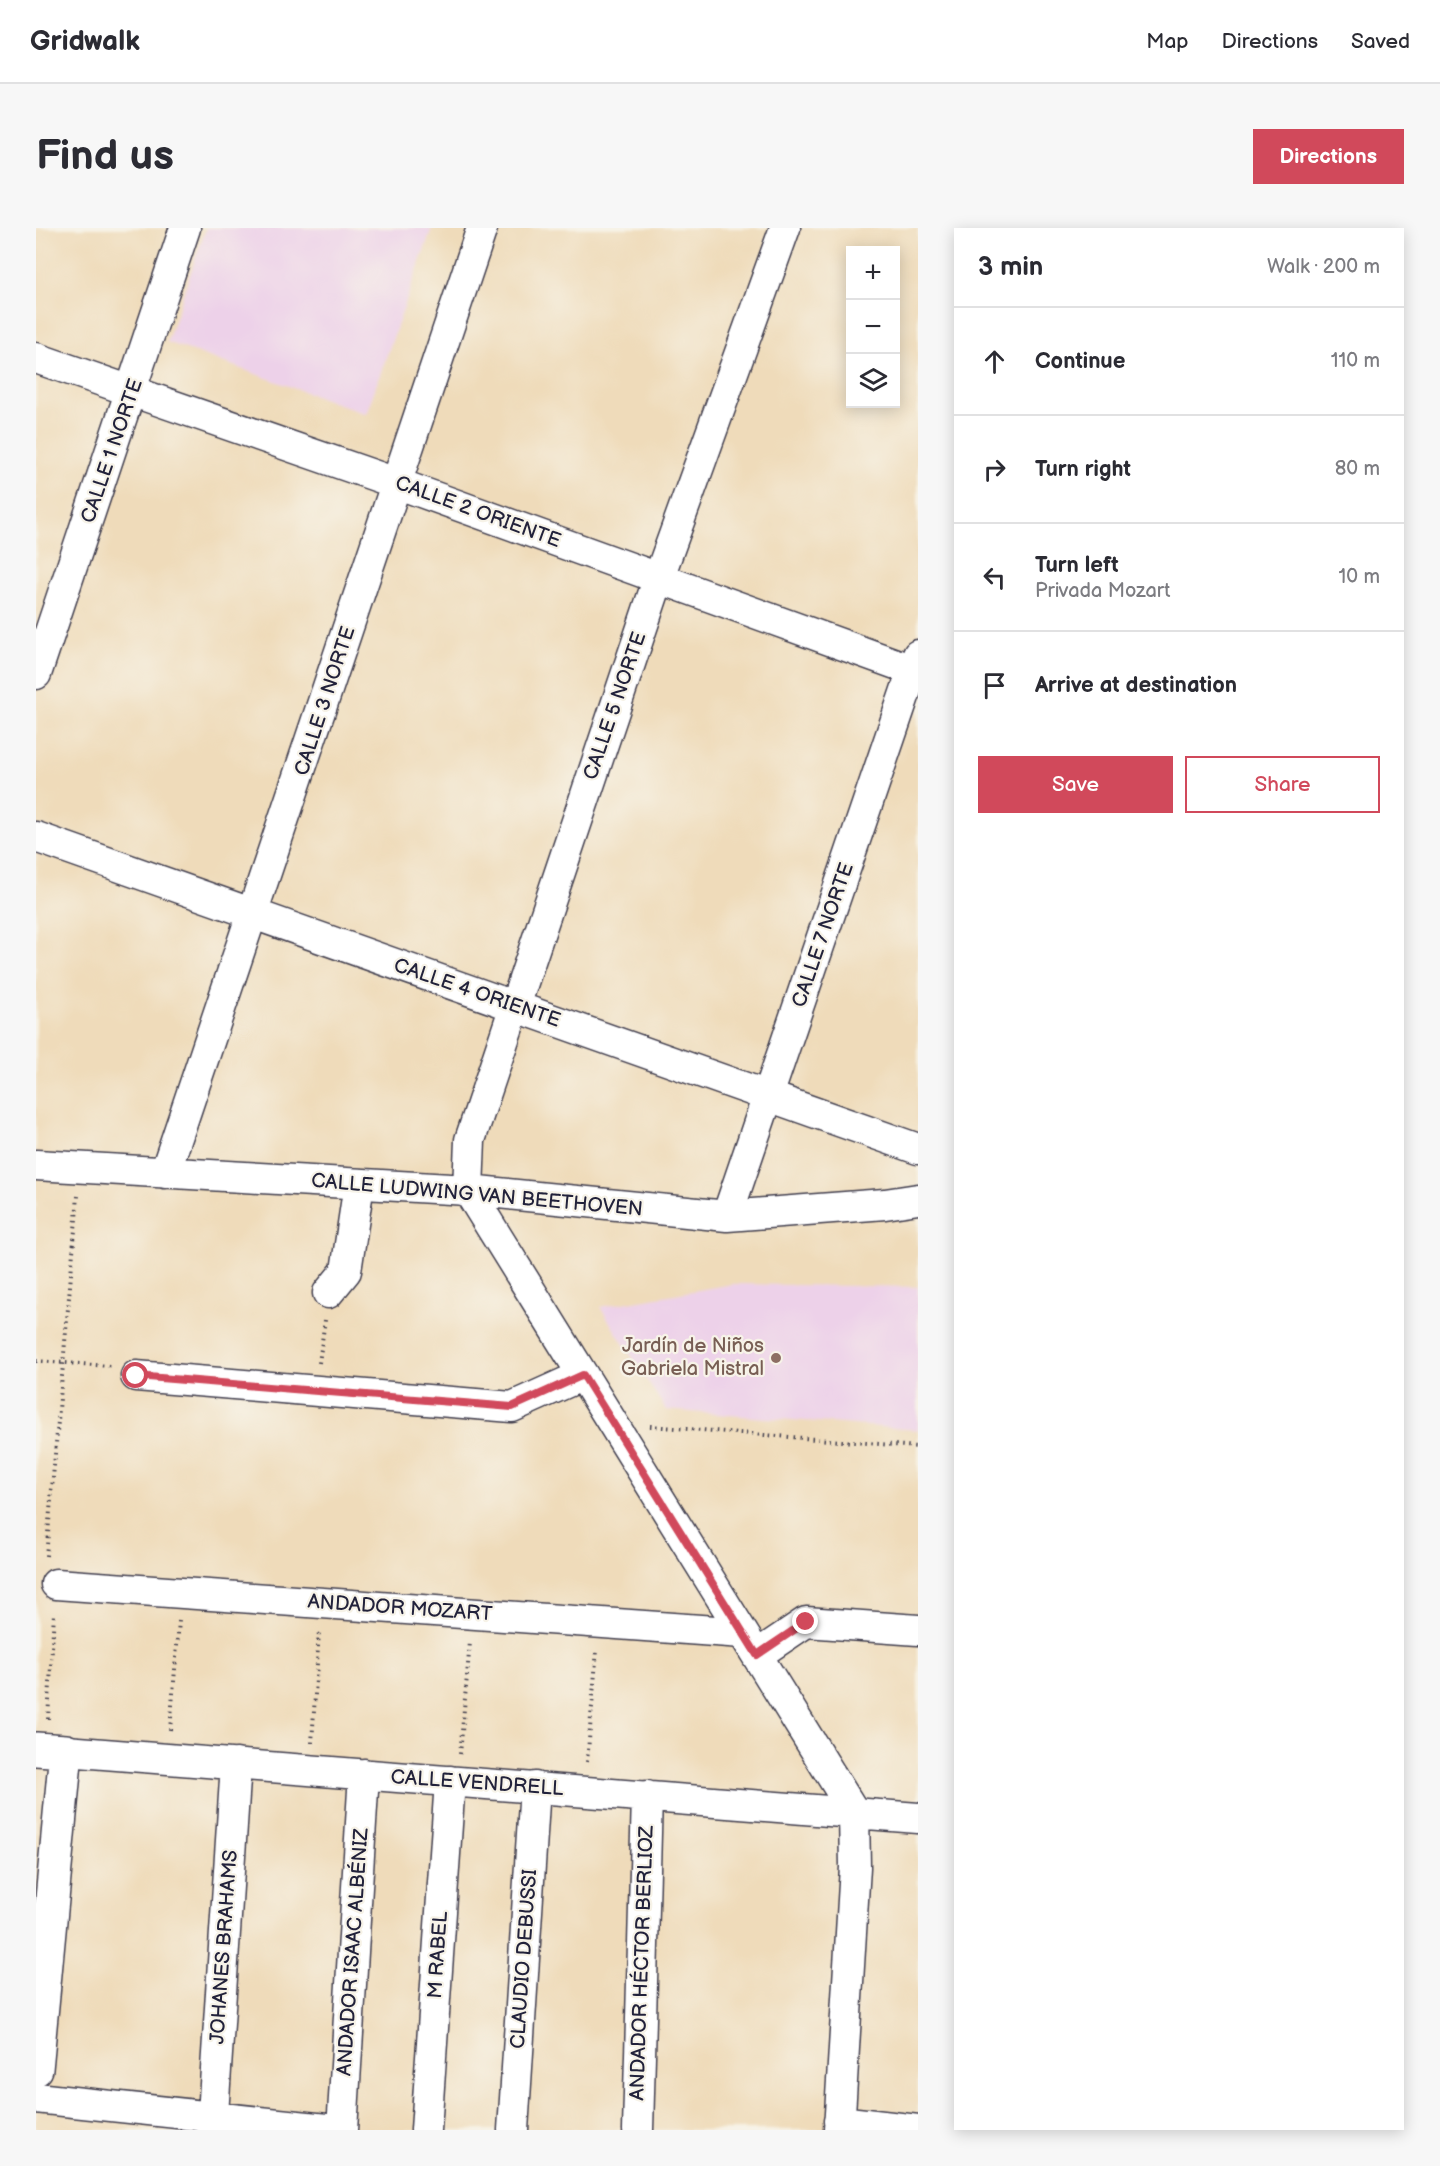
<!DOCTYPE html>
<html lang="en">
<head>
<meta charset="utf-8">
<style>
  :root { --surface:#fff; --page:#f7f7f7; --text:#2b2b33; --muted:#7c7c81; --line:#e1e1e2; --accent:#d1495b }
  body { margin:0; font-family:"Balsamiq Sans",sans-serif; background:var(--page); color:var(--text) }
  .controls { position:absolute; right:18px; top:18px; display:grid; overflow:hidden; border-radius:0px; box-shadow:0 3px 15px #0003 }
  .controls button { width:54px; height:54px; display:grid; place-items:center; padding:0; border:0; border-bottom:2px solid var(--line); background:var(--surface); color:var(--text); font:30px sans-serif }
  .stop { position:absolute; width:18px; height:18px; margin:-14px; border:4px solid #d1495b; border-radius:50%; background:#fff }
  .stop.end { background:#d1495b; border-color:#fff; box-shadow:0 2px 6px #0008 }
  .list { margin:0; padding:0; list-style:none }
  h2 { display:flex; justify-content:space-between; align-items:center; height:78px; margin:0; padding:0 24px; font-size:26px }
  h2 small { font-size:20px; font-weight:400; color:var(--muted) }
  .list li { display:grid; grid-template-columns:39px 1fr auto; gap:18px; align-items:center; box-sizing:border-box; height:108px; padding:0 24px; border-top:2px solid var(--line) }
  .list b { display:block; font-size:22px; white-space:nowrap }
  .list p { margin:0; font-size:20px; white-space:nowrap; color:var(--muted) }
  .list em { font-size:20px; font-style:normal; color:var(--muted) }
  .actions { display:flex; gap:12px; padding:18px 24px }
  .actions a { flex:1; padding:14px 0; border:2px solid var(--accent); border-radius:0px; text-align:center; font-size:21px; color:var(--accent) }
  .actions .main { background:var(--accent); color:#fff }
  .icon { flex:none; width:33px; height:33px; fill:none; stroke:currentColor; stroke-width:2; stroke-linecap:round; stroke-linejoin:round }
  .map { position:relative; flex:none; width:882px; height:1902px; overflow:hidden; border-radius:0px }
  header { display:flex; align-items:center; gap:36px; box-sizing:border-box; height:84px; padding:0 30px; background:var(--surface); border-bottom:2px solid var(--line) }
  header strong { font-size:28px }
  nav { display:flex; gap:33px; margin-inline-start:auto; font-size:21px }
  .intro { display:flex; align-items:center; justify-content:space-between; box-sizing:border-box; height:144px; padding:0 36px }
  h1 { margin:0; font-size:42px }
  .button { padding:15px 27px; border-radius:0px; background:var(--accent); color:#fff; font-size:21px; font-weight:700 }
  main { display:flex; gap:36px; padding:0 36px }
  aside { flex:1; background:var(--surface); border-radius:0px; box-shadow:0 3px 15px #0003 }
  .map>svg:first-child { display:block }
  .built { fill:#edd1e9 }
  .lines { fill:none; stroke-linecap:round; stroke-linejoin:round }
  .street-casing { stroke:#413e4e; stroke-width:33 }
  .secondary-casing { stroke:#413e4e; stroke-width:36 }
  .path { stroke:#413e4e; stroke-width:4; stroke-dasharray:1.5 4.5; stroke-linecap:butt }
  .street { stroke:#fff; stroke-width:30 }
  .secondary { stroke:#fff; stroke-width:33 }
  .route { stroke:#d1495b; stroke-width:8 }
  .education-dot { fill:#8d6e63; stroke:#f7f3e8; stroke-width:2 }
  .labels { text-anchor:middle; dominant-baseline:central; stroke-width:4.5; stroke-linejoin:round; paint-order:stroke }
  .street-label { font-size:20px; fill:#22223b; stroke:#f7f3e8 }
  .education-label { font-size:20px; fill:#785e54; stroke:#f7f3e8; text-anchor:end }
</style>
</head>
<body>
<header>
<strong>Gridwalk</strong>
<nav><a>Map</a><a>Directions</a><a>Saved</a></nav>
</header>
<div class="intro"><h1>Find us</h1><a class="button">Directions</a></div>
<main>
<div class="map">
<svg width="882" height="1902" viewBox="0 0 882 1902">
  <rect width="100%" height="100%" fill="#f7f3e8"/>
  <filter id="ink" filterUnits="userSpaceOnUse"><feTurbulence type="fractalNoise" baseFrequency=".0167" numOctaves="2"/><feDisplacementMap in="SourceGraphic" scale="12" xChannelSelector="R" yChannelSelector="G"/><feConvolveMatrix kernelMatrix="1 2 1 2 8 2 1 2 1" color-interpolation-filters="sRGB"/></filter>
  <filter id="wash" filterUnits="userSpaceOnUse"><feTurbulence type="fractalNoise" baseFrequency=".008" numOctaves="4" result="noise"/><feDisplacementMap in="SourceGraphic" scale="24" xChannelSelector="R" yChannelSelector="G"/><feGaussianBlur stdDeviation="1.35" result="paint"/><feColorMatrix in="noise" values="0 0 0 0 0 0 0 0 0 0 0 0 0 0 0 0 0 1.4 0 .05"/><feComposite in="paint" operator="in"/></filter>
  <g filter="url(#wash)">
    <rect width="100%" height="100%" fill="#efdbba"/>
    <!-- built -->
    <path class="built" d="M170 0H396L330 186 131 114Z
      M697 1056 882 1059V1202L630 1182 564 1079Z"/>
  </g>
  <g filter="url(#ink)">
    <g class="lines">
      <defs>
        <path id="street" d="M749 0 623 349 434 912 432 962 818 1584 819 1639 803 1902
          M0 130 360 255 882 444
          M0 446 149 0
          M0 609 882 921
          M0 937 432 962 691 988 849 976 882 971
          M129 945 446 0
          M691 988 882 427
          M292 1065 310 1043 323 956
          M100 1148 476 1179 547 1147
          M20 1356 707 1405
          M721 1427 770 1394 882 1402
          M30 1523 882 1590
          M0 1870 300 1902
          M803 1893 882 1902
          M176 1902 200 1536
          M306 1902 328 1546
          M390 1902 414 1553
          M477 1902 499 1559
          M602 1902 611 1568"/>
        <path id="secondary" d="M0 1521 30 1523 0 1841"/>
      </defs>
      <!-- street casing -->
      <use href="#street" class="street-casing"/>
      <!-- secondary casing -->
      <use href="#secondary" class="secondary-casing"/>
      <!-- path -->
      <path class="path" d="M0 1133 74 1138
        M283 1135 289 1092
        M614 1198 882 1219
        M10 1328 42 968
        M12 1491 18 1385
        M134 1502 143 1393
        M276 1515 283 1403
        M424 1526 434 1414
        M551 1534 561 1422"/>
      <!-- street -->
      <use href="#street" class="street"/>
      <!-- secondary -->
      <use href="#secondary" class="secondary"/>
    </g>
  </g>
  <g class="lines" filter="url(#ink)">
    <!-- route -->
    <path class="route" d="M100 1148 476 1179 547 1147 721 1427 770 1394"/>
  </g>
  <!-- markers -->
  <circle class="education-dot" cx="740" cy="1130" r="6"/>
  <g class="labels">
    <!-- street labels -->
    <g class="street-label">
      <text transform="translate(76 223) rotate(-71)">CALLE 1 NORTE</text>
      <text transform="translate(442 284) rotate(20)">CALLE 2 ORIENTE</text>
      <text transform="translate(289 473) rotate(-72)">CALLE 3 NORTE</text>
      <text transform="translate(579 478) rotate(-71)">CALLE 5 NORTE</text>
      <text transform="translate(787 707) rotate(-71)">CALLE 7 NORTE</text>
      <text transform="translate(441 765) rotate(19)">CALLE 4 ORIENTE</text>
      <text transform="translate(441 967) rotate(5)">CALLE LUDWING VAN BEETHOVEN</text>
      <text transform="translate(364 1380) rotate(4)">ANDADOR MOZART</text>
      <text transform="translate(441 1555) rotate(4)">CALLE VENDRELL</text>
      <text transform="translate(188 1719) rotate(-86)">JOHANES BRAHAMS</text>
      <text transform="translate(317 1724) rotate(-86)">ANDADOR ISAAC ALBÉNIZ</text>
      <text transform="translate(402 1727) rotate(-86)">M RABEL</text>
      <text transform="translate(488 1731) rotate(-86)">CLAUDIO DEBUSSI</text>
      <text transform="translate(606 1735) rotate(-88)">ANDADOR HÉCTOR BERLIOZ</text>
    </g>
    <!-- education labels -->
    <g class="education-label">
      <text x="728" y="1118">Jardín de Niños<tspan x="728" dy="23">Gabriela Mistral</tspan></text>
    </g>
  </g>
</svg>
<div class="controls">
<button>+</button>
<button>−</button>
<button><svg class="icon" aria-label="layers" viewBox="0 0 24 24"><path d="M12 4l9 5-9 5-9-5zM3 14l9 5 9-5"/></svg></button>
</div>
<div class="stop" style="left:100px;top:1148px"></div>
<div class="stop end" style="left:770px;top:1394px"></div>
</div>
<aside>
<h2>3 min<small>Walk · 200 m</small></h2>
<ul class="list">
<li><svg class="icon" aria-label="ahead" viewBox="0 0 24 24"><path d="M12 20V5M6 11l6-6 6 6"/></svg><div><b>Continue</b></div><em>110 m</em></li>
<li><svg class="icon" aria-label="right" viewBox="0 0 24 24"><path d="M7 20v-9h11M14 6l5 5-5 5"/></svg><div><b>Turn right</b></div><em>80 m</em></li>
<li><svg class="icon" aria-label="left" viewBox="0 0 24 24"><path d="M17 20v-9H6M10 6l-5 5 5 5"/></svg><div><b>Turn left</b><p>Privada Mozart</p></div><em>10 m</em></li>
<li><svg class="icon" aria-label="arrive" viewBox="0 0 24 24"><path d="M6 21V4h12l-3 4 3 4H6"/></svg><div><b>Arrive at destination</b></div></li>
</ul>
<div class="actions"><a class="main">Save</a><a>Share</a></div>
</aside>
</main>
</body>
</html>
